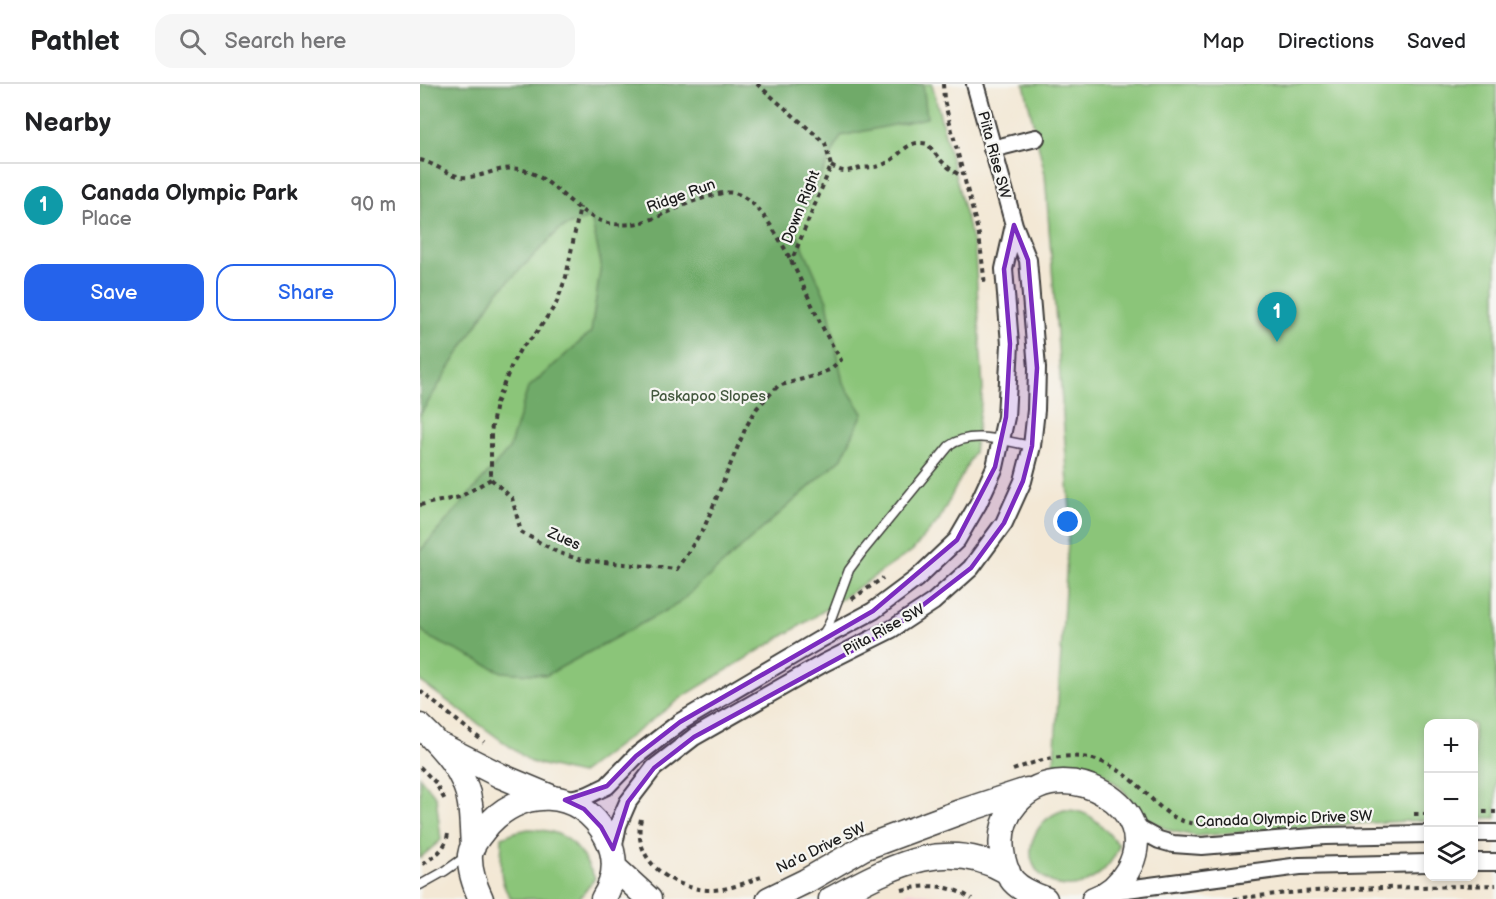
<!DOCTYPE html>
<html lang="en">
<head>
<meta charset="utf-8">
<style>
  :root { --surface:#fff; --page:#f6f6f6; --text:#202124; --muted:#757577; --line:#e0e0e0; --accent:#2563eb }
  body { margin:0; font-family:"Balsamiq Sans",sans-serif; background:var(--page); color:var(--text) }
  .controls { position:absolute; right:18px; bottom:18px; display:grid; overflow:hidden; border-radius:12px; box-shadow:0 3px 9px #0003 }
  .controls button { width:54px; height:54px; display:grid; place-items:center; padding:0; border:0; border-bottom:2px solid var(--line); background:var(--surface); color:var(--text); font:30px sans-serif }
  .you { position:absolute; left:648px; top:438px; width:21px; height:21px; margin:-15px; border:4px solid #fff; border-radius:50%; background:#1a73e8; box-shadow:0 0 0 9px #1a73e833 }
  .badge { display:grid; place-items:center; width:39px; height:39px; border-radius:50%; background:var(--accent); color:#fff; font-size:20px; font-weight:700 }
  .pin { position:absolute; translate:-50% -50px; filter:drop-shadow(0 2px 3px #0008) }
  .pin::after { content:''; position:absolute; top:32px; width:21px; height:18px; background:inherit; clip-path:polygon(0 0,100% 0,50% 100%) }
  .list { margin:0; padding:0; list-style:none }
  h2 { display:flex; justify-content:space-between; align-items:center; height:78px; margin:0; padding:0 24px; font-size:26px }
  h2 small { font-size:20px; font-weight:400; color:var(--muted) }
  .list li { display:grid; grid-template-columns:39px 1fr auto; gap:18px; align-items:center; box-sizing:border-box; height:84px; padding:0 24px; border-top:2px solid var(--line) }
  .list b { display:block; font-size:22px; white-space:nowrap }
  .list p { margin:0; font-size:20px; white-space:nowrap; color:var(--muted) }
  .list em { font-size:20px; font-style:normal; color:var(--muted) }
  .actions { display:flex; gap:12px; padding:18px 24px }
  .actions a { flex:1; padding:14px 0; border:2px solid var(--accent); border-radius:18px; text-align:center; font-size:21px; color:var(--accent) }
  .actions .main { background:var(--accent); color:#fff }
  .icon { flex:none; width:33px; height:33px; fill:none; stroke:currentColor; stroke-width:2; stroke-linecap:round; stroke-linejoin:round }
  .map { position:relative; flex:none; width:1076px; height:815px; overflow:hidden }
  header { display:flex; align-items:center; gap:36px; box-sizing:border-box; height:84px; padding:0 30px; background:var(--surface); border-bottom:2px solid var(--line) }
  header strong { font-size:28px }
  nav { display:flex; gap:33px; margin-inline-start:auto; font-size:21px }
  .search { width:420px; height:54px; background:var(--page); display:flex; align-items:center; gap:15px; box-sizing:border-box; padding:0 21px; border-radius:18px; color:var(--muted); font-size:22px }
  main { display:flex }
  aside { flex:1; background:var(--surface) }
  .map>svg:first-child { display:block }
  .built { fill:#f6cfd7 }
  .green { fill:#8bc579; stroke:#54704a; stroke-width:1.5 }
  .forest { fill:#70aa69; stroke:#466342; stroke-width:1.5 }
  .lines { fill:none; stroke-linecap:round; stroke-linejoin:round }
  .lane-casing { stroke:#3c3b38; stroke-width:11 }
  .street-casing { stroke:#3c3b38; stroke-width:20 }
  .secondary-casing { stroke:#3c3b38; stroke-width:27 }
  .path { stroke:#3c3b38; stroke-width:4; stroke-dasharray:4.5 4.5; stroke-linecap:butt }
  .lane { stroke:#fff; stroke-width:8 }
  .street { stroke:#fff; stroke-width:16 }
  .secondary { stroke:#fff; stroke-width:24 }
  .marked { fill:#7b2cbf; fill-opacity:0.2; stroke:#7b2cbf; stroke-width:4.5; stroke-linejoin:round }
  .labels { text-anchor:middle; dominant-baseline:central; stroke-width:4.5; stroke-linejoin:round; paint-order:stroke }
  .street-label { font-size:15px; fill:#1c1c1c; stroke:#f6f6f2 }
  .park-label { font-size:15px; fill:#43573d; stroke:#f6f6f2 }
</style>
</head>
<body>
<header>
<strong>Pathlet</strong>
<div class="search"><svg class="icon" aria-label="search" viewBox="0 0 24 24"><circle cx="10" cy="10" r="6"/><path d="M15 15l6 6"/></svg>Search here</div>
<nav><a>Map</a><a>Directions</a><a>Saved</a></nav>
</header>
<main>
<aside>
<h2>Nearby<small></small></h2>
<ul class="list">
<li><span class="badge" style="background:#0f9aa8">1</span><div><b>Canada Olympic Park</b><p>Place</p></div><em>90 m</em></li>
</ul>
<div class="actions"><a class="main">Save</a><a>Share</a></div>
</aside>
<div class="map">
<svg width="1076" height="815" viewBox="0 0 1076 815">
  <rect width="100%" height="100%" fill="#f6f6f2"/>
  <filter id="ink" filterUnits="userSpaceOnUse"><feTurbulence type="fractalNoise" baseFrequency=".0167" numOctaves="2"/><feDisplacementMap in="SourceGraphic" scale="12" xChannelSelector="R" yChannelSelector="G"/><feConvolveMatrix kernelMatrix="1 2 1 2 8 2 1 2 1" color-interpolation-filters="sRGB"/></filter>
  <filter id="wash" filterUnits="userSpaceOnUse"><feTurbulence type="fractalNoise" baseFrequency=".008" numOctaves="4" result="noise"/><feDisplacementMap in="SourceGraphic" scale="24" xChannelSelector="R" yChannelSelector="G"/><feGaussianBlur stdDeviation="1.35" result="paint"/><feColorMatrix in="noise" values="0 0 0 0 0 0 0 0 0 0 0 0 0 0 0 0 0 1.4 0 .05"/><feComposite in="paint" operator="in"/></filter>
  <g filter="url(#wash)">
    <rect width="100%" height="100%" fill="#f3e8d5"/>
    <!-- built -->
    <path class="built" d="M489 807 534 815H473Z"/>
    <!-- green -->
    <path class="green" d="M0 0H512L555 168 563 305 554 368 519 436 492 467 391 535 264 612 160 690 111 678 0 597Z
      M604 0H1076V734H1054V640H1008V736L930 740 775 752 748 746 723 732 703 706 682 688 634 679 650 426 625 90Z
      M0 693 16 713 21 756 0 774Z
      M644 726C672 725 681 742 699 761 691 788 658 813 629 797 596 779 612 735 644 726Z
      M108 745C150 746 157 761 175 794L159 815H92C76 798 82 774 82 753L95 748Z"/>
    <!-- forest -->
    <path class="forest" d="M0 0H503L507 34 421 52 375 145 407 217 423 299 443 329 422 374 258 520 127 591 82 588 8 553 0 544V467L89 365 108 304 171 248 181 180 171 133 140 145 76 210 0 331Z"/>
  </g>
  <g filter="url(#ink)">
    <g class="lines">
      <defs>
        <path id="lane" d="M403 550 409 540 429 486 443 467 529 362C551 345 587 358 612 362
          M0 801 25 787 45 773"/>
        <path id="street" d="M572 65 616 54
          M145 716 168 711 187 702 216 672 260 638 399 556 453 527 496 495 537 456 558 420 575 383 586 333 590 260 584 185 594 141
          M713 742 739 756 753 760 782 762 905 752 1008 750
          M1054 749H1076
          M193 765 198 741 208 718 234 684 274 653 404 579 472 545 513 518 551 484 584 439 603 397 612 362 616 326 617 284 608 176 594 141 555 0
          M1054 778H1076
          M692 807 880 782 1008 779"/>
        <path id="secondary" d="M0 642C22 663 46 688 50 720 52 734 52 749 53 763
          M22 662 81 692 131 713
          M194 783 229 815
          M61 815C55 802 49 785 50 771 51 762 58 753 63 747 98 701 161 702 187 754 198 775 195 796 183 815
          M349 815 386 797 443 764 540 728 607 706
          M411 815C470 784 524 751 588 788
          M625 815C614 811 601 806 593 797 587 790 583 777 582 767 577 730 606 698 643 698 671 698 703 715 713 742 724 772 701 806 674 815"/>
      </defs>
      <!-- lane casing -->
      <use href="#lane" class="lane-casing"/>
      <!-- street casing -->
      <use href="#street" class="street-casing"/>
      <!-- secondary casing -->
      <use href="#secondary" class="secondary-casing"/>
      <!-- path -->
      <path class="path" d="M337 0 405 59 411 82 371 178
        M523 0 524 16 559 151 565 201
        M0 76C14 79 28 91 42 93 68 95 83 75 114 90 141 103 162 137 194 140 230 144 251 123 284 114 296 111 308 105 320 111 354 127 384 206 401 240 407 253 414 264 421 276L409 286 397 291 358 302 337 324 326 343 284 444 257 485 162 476 139 469 101 448 92 414 71 395V348L76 319 93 278 101 264 114 252 136 220 146 193 160 123
        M411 82C427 91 426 86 442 84 449 83 455 84 462 81 481 74 485 54 508 60 517 73 527 85 542 92
        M0 421 40 413 71 395
        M432 515 463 494
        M0 607 64 658
        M0 683 15 698 26 718
        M593 686C643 666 679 665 720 703 734 717 744 730 763 737 789 746 851 735 882 734
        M1054 728H1076
        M994 730H1008
        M221 735C211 777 254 806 291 806 308 806 325 799 341 793
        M3 780C16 771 28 764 28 746
        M482 806C508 800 529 800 552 815
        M814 815C901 803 988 804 1076 801"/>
      <!-- lane -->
      <use href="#lane" class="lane"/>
      <!-- street -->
      <use href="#street" class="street"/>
      <!-- secondary -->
      <use href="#secondary" class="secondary"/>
    </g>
  </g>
  <!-- marked area -->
  <path class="marked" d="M594 141 608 176 617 284 612 362 603 397 584 439 551 484 472 545 274 653 234 684 208 718 193 765 181 743 164 725 145 716 187 702 216 672 260 638 453 527 537 456 575 383 586 333 590 260 584 185Z"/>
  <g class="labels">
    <!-- street labels -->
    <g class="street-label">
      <text transform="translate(574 71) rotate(75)">Piita Rise SW</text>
      <text transform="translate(261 112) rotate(-20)">Ridge Run</text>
      <text transform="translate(381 123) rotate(-68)">Down Right</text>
      <text transform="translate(144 455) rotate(24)">Zues</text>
      <text transform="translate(464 546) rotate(-29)">Piita Rise SW</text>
      <text transform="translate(864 735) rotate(-2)">Canada Olympic Drive SW</text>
      <text transform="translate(401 764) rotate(-26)">Na'a Drive SW</text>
    </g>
    <!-- park labels -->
    <g class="park-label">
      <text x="288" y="312">Paskapoo Slopes</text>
    </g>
  </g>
</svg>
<div class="controls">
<button>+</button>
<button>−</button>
<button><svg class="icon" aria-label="layers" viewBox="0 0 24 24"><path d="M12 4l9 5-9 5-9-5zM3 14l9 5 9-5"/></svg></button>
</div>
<div class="you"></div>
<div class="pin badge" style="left:857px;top:258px;background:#0f9aa8">1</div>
</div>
</main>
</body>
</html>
